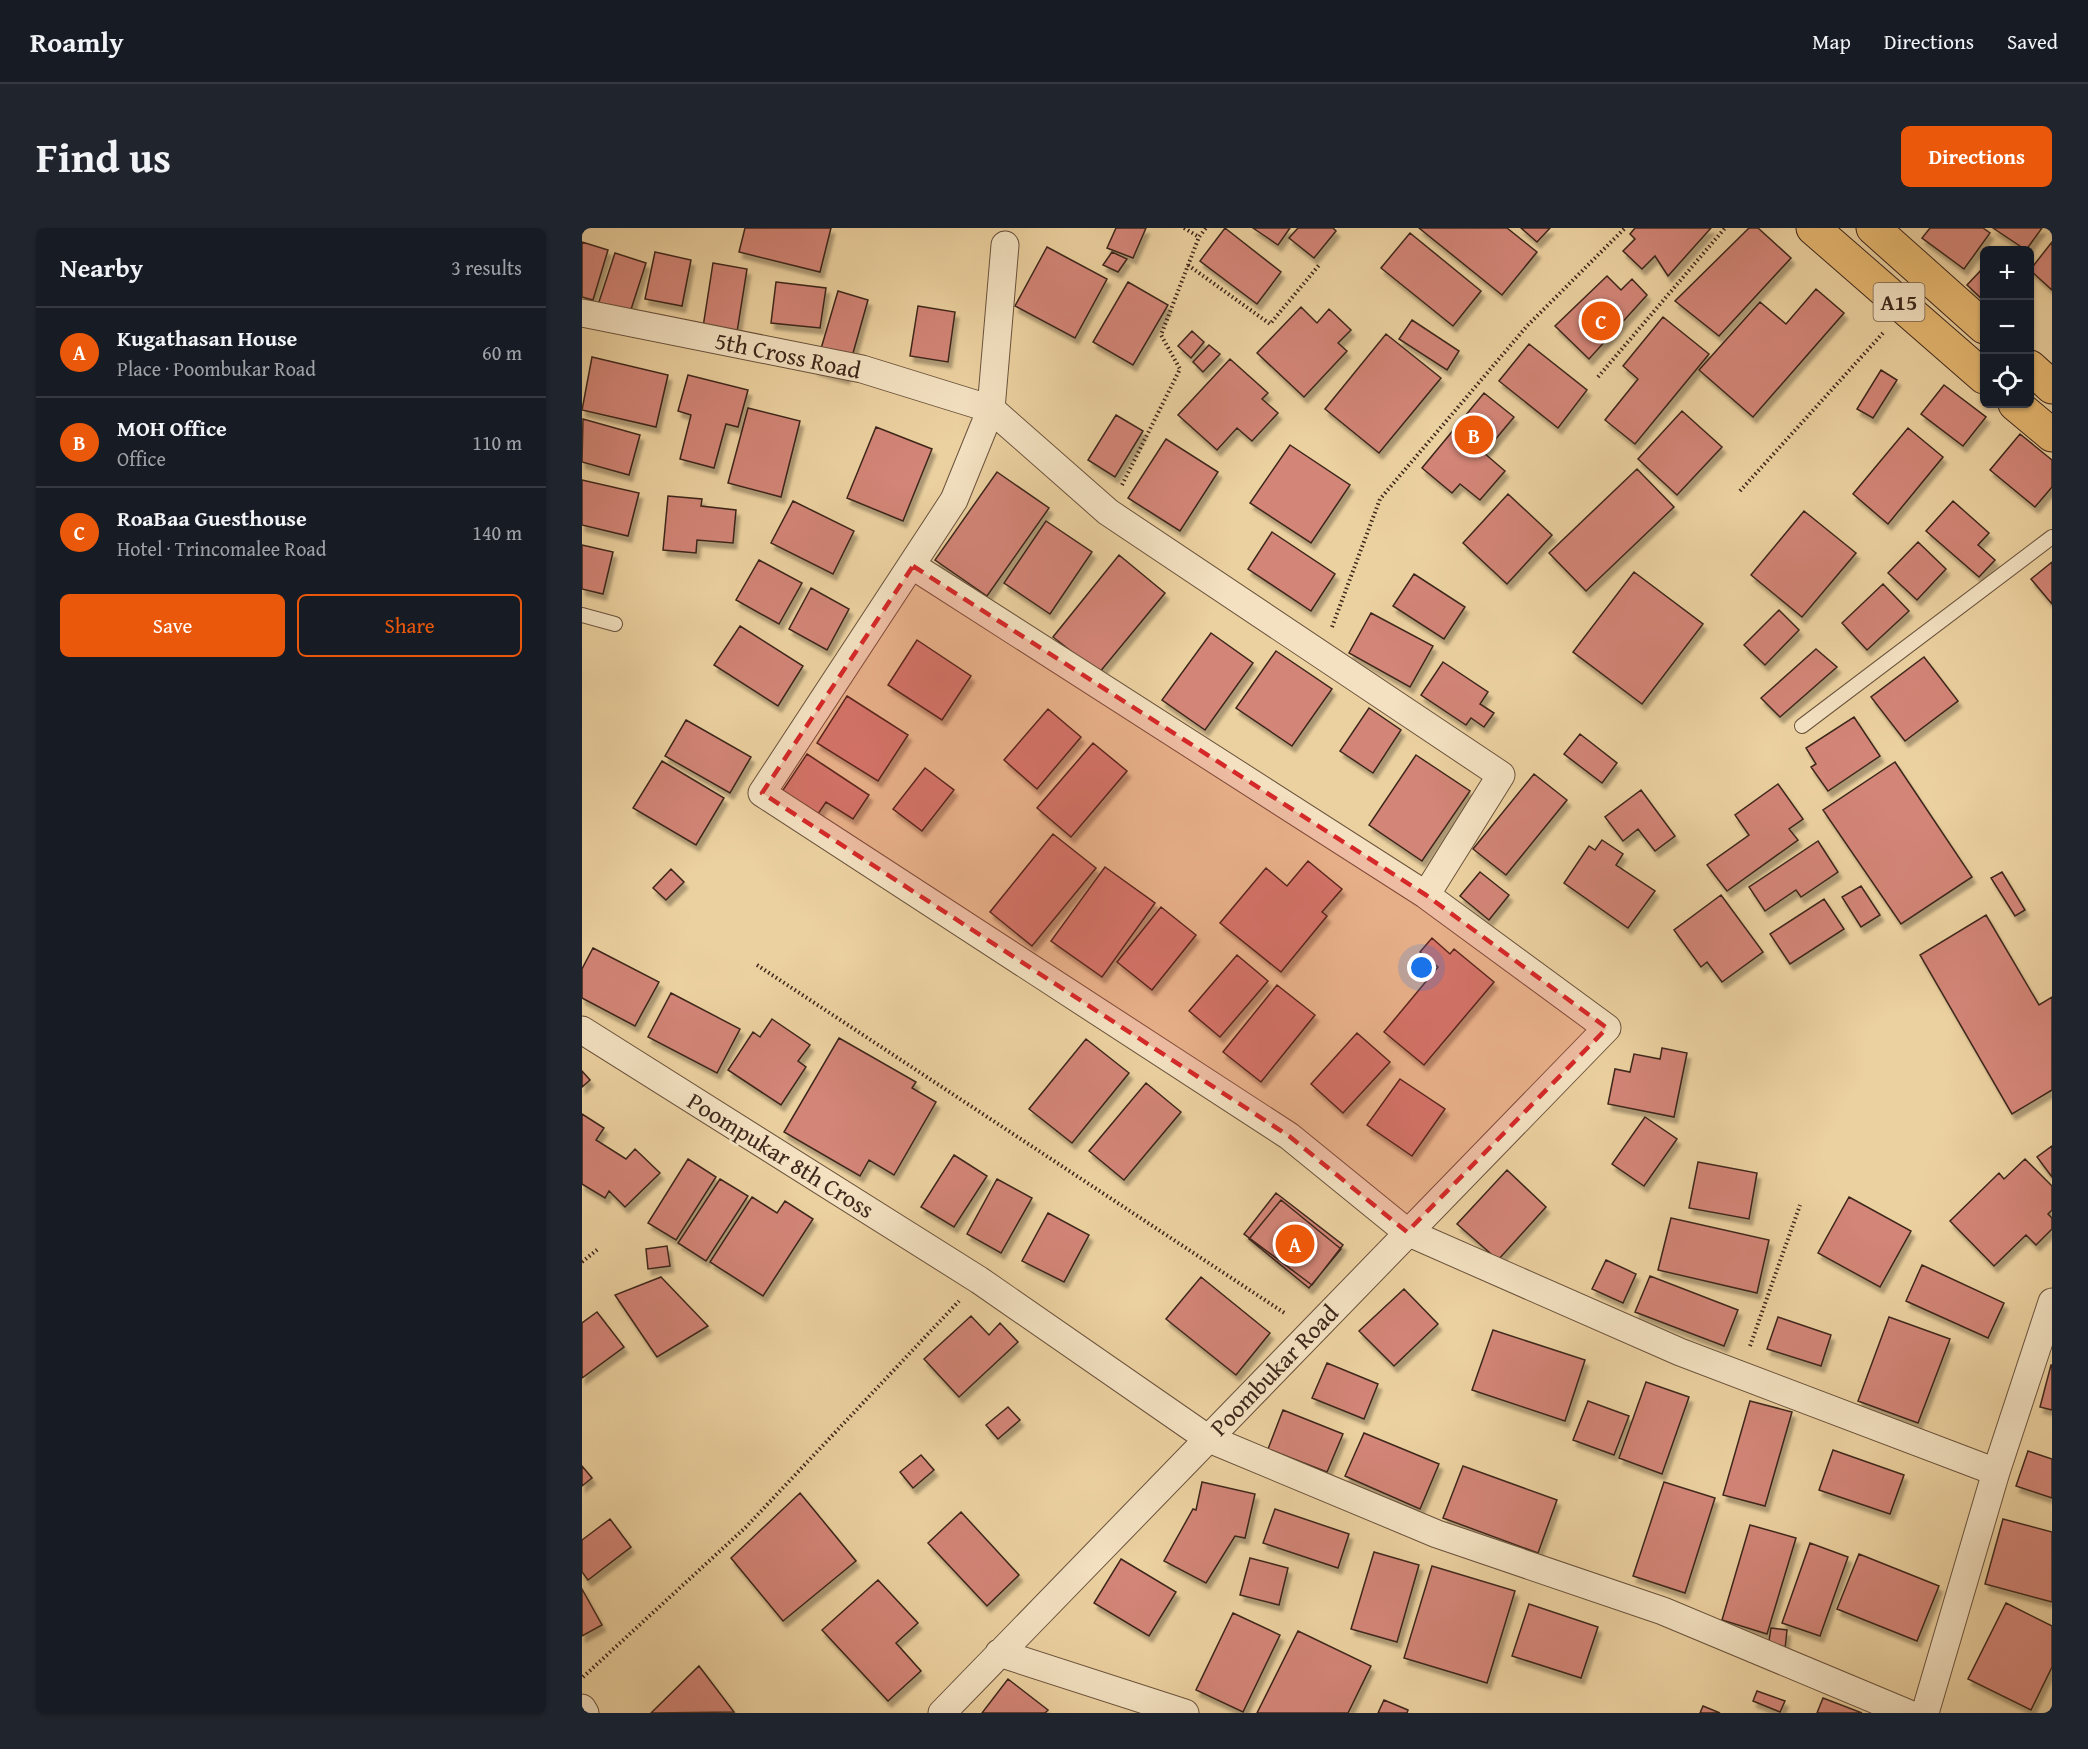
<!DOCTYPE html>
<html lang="en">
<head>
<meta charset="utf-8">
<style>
  :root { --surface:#171b24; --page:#20242c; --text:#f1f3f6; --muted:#9ea1a6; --line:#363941; --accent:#ea580c }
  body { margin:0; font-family:"Gentium Book Plus",serif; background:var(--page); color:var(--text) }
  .controls { position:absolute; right:18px; top:18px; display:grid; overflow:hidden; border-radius:9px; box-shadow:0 2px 4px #0004 }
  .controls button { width:54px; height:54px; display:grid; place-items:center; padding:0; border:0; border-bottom:2px solid var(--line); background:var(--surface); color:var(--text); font:30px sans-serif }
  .you { position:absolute; left:840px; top:740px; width:21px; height:21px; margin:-15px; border:4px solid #fff; border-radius:50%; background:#1a73e8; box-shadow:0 0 0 9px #1a73e833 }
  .badge { display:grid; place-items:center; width:39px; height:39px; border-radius:50%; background:var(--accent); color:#fff; font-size:20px; font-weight:700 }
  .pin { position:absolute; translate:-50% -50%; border:3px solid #fff; box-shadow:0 2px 6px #0006 }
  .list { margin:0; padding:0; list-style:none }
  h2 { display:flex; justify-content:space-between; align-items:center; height:78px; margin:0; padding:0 24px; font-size:26px }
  h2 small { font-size:20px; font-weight:400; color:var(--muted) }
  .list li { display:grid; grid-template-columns:39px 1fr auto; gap:18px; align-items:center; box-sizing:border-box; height:90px; padding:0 24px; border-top:2px solid var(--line) }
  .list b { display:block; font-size:22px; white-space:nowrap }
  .list p { margin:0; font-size:20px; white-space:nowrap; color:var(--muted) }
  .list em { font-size:20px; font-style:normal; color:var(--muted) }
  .actions { display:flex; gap:12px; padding:18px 24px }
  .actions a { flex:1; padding:14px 0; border:2px solid var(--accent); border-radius:9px; text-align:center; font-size:21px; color:var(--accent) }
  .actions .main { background:var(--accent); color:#fff }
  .icon { flex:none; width:33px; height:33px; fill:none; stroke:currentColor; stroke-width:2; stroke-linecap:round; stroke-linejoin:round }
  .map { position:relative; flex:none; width:1470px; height:1485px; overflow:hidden; border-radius:9px }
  header { display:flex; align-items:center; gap:36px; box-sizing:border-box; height:84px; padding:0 30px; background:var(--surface); border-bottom:2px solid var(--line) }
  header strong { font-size:28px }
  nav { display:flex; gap:33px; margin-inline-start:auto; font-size:21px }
  .intro { display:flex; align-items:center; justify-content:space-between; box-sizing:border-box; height:144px; padding:0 36px }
  h1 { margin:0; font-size:42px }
  .button { padding:15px 27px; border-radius:9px; background:var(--accent); color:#fff; font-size:21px; font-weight:700 }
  main { display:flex; gap:36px; padding:0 36px }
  aside { flex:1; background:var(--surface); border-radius:9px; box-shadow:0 2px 4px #0004 }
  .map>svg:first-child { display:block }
  .building { fill:#d38577; stroke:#3e271b; stroke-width:1.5; filter:url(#shadow) }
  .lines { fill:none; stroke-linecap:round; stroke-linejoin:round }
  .service-casing { stroke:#6a523c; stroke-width:16 }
  .minor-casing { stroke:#6a523c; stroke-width:29 }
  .trunk-casing { stroke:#3e271b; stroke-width:35 }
  .path { stroke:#3e271b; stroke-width:4; stroke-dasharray:1.5 3; stroke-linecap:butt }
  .service { stroke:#f3e1c1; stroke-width:14 }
  .minor { stroke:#f3e1c1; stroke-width:27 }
  .trunk { stroke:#e6b870; stroke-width:33 }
  .marked { fill:#d62828; fill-opacity:0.2; stroke:#d62828; stroke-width:4.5; stroke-dasharray:12 8; stroke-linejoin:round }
  .labels { text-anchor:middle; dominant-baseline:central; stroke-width:5; stroke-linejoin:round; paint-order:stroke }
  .shield { fill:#f3e1c1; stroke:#745f4d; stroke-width:1.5 }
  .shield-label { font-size:22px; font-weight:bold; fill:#3e271b }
  .street-label { font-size:24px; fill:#3e271b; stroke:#f3e1c1 }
</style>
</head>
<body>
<header>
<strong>Roamly</strong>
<nav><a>Map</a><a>Directions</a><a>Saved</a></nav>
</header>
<div class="intro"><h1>Find us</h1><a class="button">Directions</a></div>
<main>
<aside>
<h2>Nearby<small>3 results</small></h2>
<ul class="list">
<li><span class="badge">A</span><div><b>Kugathasan House</b><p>Place · Poombukar Road</p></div><em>60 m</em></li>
<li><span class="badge">B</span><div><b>MOH Office</b><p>Office</p></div><em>110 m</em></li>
<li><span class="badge">C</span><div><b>RoaBaa Guesthouse</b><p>Hotel · Trincomalee Road</p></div><em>140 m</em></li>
</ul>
<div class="actions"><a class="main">Save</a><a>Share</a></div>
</aside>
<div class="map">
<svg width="1470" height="1485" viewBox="0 0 1470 1485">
  <defs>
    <filter id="shadow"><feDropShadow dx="3.5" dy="6" stdDeviation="1.5" flood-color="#0004"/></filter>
  </defs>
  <rect width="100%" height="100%" fill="#ecd1a0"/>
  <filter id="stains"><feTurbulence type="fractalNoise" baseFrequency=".00333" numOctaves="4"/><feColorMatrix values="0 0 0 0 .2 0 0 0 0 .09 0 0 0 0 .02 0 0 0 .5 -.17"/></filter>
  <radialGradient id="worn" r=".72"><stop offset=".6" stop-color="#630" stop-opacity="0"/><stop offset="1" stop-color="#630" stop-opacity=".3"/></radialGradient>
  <!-- building -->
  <path class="building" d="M163 0H249L238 44 157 24Z
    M534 0H564L551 30 525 20Z
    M643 0 699 44 675 76 618 33Z
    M671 0H708L696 17Z
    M716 0H751L754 3 732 30 707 10Z
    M837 0H925L955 24 920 67Z
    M939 0H968L955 14Z
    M1053 0H1129L1086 48 1073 28 1060 41 1041 23 1053 11 1048 6Z
    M1167 0H1176L1209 30 1137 108 1093 73Z
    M1348 0H1401L1408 5 1382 41 1340 10Z
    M1411 0H1460L1444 22Z
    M828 5 899 63 871 98 799 40Z
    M0 14 26 22 11 72 0 69Z
    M1470 14V62L1448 42Z
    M465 19 525 51 493 110 433 78Z
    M73 24 109 32 100 78 63 71Z
    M530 24 545 31 536 44 521 37Z
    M33 25 64 35 44 97 13 86Z
    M131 35 165 41 155 104 121 99Z
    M1402 39V73L1385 57Z
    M1025 48 1039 62 1050 51 1065 67 1007 131 973 98Z
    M194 54 244 60 238 100 189 95Z
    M546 54 586 77 551 137 511 114Z
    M1234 61 1262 85 1171 189 1117 142 1178 74 1204 96Z
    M256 63 286 72 264 150 233 141Z
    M336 78 373 84 366 134 328 128Z
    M719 79 735 95 747 81 769 102 756 115 765 123 722 169 675 125Z
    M1081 89 1127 126 1053 216 1023 192 1056 151 1041 138Z
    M830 92 877 123 865 142 817 111Z
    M610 103 622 114 609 130 596 118Z
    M804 106 859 150 797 225 743 181Z
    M947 116 1005 162 976 200 917 153Z
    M627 117 638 126 621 144 611 134Z
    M10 129 86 147 74 199 0 182Z
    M648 131 686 165 680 171 696 185 670 213 655 200 635 222 596 187Z
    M1299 142 1315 152 1291 190 1275 181Z
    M106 147 166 162 156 199 144 196 132 240 98 231 109 187 96 183Z
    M1362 157 1404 189 1381 218 1339 186Z
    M902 165 932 189 902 225 923 243 898 272 878 256 870 265 840 240Z
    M166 180 218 193 199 269 146 255Z
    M1100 183 1140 219 1095 267 1056 231Z
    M534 187 561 203 533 249 506 232Z
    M1 191 58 207 47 247 0 234Z
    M294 199 350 221 321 293 265 270Z
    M1326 200 1361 229 1306 296 1271 266Z
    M1438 206 1470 232V259L1453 279 1408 242Z
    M584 211 636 244 598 303 546 270Z
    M708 217 768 257 729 315 668 275Z
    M1055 241 1092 279 1004 363 967 325Z
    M415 244 467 280 405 368 353 332Z
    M0 252 57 265 46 308 0 297Z
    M926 266 970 307 925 356 881 315Z
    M86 268 120 271 119 278 154 282 151 315 115 312 114 325 81 322Z
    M211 273 272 303 251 346 189 315Z
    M1371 273 1407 305 1396 317 1413 332 1397 349 1344 303Z
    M1222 283 1274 325 1220 389 1169 347Z
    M464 293 510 324 468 386 422 355Z
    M690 304 753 346 729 383 666 341Z
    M1336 314 1364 341 1335 372 1306 345Z
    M0 317 31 324 21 366 0 361Z
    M537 327 583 365 517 445 471 409Z
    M177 332 220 355 197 396 154 372Z
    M1470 334V376L1449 351Z
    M1052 344 1121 396 1060 476 991 424Z
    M832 346 883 379 862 411 811 378Z
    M1301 356 1327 383 1285 422 1260 395Z
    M229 360 267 381 245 422 207 401Z
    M1197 382 1217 402 1183 437 1162 417Z
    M789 385 851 418 828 459 767 425Z
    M158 398 221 438 196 478 132 437Z
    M629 405 671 435 623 502 580 472Z
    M335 412 389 448 360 492 306 457Z
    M1234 421 1255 439 1198 489 1179 470Z
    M694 423 750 461 710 518 654 480Z
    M1342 429 1376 473 1323 513 1289 469Z
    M861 434 906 464 898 476 912 485 902 499 889 490 884 497 839 467Z
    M265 468 326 507 296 553 235 515Z
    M787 480 819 502 791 545 758 523Z
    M466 481 499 509 455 561 422 532Z
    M1272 489 1298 528 1246 563 1229 539 1234 536 1224 520Z
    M104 492 169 529 148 565 83 528Z
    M998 506 1035 535 1020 555 982 526Z
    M511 515 545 543 489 609 455 580Z
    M225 526 287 567 271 591 244 574 234 589 199 565Z
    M834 527 888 563 840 633 787 597Z
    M80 533 142 570 114 617 51 580Z
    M1313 534 1390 649 1319 696 1241 582Z
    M343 540 372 562 340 603 311 581Z
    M952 546 985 572 924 647 891 621Z
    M1196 556 1221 591 1207 601 1216 612 1145 663 1125 637 1167 607 1153 587Z
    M1059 562 1093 608 1073 623 1056 601 1041 613 1023 589Z
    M471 606 514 640 450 718 408 684Z
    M1020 612 1041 626 1034 637 1073 663 1046 700 982 655 1007 618 1013 622Z
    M1236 613 1256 644 1219 669 1214 662 1183 683 1167 659Z
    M726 633 760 661 740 684 745 688 699 744 638 695 684 640 705 658Z
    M523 639 573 675 520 749 469 713Z
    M89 641 102 654 84 672 71 660Z
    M898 644 927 667 907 692 878 668Z
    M1420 644 1443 682 1433 688 1409 650Z
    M1279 658 1298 687 1279 699 1260 669Z
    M1139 667 1181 724 1140 754 1125 734 1119 739 1092 702Z
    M1242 671 1262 701 1208 736 1188 706Z
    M579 679 614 707 570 762 535 734Z
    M1404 687 1457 777 1470 769V862L1430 886 1338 727Z
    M850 710 868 726 872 721 912 754 842 837 802 804 856 739 838 724Z
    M11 720 77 754 53 798 0 770V741Z
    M655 727 686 753 638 809 607 783Z
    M695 757 733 787 679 854 641 824Z
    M89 765 158 801 135 845 66 809Z
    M190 791 228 817 216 833 224 839 199 877 146 842 171 804 178 809Z
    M775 805 808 834 761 885 729 856Z
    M257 810 334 854 330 860 354 874 312 947 287 932 278 948 202 904Z
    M504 811 547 845 490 915 447 881Z
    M1080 820 1105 825 1092 889 1026 876 1033 841 1048 844 1052 826 1078 831Z
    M0 843 8 852 0 859Z
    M818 851 863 881 830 928 785 897Z
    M564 855 599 884 542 952 507 923Z
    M0 886 22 900 14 912 44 931 53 921 78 945 43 979 27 963 23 970 0 956Z
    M1063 889 1095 911 1062 958 1030 936Z
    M1470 918V949L1455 929Z
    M372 927 405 948 372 999 339 979Z
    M106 931 134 949 94 1012 66 995Z
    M1443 931 1470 958V982L1466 986 1470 990V1001L1454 1017 1444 1007 1412 1038 1368 993 1417 945 1422 951Z
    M1116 934 1175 945 1167 991 1107 980Z
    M925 942 964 979 916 1032 875 996Z
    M138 951 166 968 124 1033 96 1015Z
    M415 951 450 970 419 1025 385 1006Z
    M694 965 761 1017 730 1057 662 1006Z
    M170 969 195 985 203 973 231 991 181 1068 128 1034Z
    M1267 969 1329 1003 1298 1059 1236 1025Z
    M699 972 759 1021 727 1060 667 1011Z
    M466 985 507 1007 482 1054 440 1033Z
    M1089 990 1187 1012 1175 1065 1076 1042Z
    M85 1018 88 1038 66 1041 64 1021Z
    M1024 1032 1054 1046 1041 1075 1010 1061Z
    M1340 1037 1422 1075 1406 1110 1324 1073Z
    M1068 1048 1156 1082 1142 1118 1053 1084Z
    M79 1049 126 1098 75 1129 33 1067Z
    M619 1049 688 1105 654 1147 584 1091Z
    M822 1061 856 1096 812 1138 777 1103Z
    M15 1084 42 1119 0 1150V1095Z
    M389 1088 407 1107 418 1095 436 1114 377 1169 342 1131Z
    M1196 1089 1249 1107 1239 1138 1185 1121Z
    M1307 1089 1368 1111 1336 1195 1276 1173Z
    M911 1102 1003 1132 983 1193 890 1162Z
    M745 1135 796 1156 782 1191 730 1170Z
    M1469 1137H1470V1182L1458 1179Z
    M1064 1154 1107 1169 1080 1246 1037 1230Z
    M1006 1173 1047 1188 1032 1227 991 1212Z
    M1168 1173 1210 1184 1183 1278 1141 1267Z
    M426 1179 438 1192 416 1211 404 1197Z
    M701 1182 761 1206 745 1244 686 1221Z
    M782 1205 857 1236 838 1281 763 1248Z
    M1251 1222 1322 1247 1308 1286 1237 1262Z
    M1446 1223 1470 1231V1270L1434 1258Z
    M339 1227 352 1242 331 1260 318 1244Z
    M0 1238 10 1250 0 1258Z
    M881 1238 975 1272 956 1325 861 1290Z
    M620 1254 673 1266 663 1310 653 1308 624 1355 582 1333 611 1281 614 1282Z
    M1082 1254 1133 1270 1103 1365 1051 1348Z
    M218 1265 274 1333 201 1393 149 1330Z
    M693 1281 767 1306 756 1340 681 1315Z
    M379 1284 437 1347 405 1378 346 1315Z
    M28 1291 49 1319 6 1352 0 1344V1312Z
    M1421 1291 1470 1304V1374L1403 1356Z
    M1168 1297 1214 1310 1185 1406 1140 1392Z
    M1228 1315 1266 1329 1238 1408 1200 1395Z
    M792 1324 837 1337 815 1414 769 1401Z
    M1277 1326 1357 1358 1335 1413 1255 1381Z
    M668 1330 706 1340 697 1377 658 1367Z
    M539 1331 594 1364 567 1408 512 1375Z
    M850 1338 933 1363 905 1455 822 1430Z
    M296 1352 336 1395 314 1415 339 1443 306 1473 240 1402Z
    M0 1361 20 1397 0 1408Z
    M1424 1375 1470 1398V1439L1449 1482 1386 1451Z
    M947 1376 1016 1399 999 1450 930 1428Z
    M651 1385 698 1407 661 1484 614 1462Z
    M1189 1400 1205 1402 1203 1421 1186 1419Z
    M716 1403 789 1438 766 1485H675Z
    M117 1438 152 1484 69 1485Z
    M426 1451 466 1482 463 1485H400Z
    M1175 1463 1203 1473 1198 1484 1171 1473Z
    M1241 1470 1280 1485H1235Z
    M802 1472 826 1482 825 1485H796Z
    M1121 1478 1138 1485H1118Z"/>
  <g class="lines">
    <defs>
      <path id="service" d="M0 387 33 396
        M1220 498 1470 309"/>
      <path id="minor" d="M423 17 409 181 372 272 180 565 707 908 825 1004 1098 1124 1414 1244
        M0 85 280 141 409 181 526 284 919 547 844 667
        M331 338 844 667 1025 800 360 1485
        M0 802 397 1052 625 1210 855 1306 1081 1383 1325 1485
        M417 1425 603 1485
        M0 1480 3 1485
        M1343 1485 1414 1244 1470 1074"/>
      <path id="trunk" d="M1231 0 1402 149
        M1291 0 1402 99
        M1448 139 1470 159
        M1433 176 1470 207"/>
    </defs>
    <!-- service casing -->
    <use href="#service" class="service-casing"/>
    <!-- minor casing -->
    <use href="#minor" class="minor-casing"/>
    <!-- trunk casing -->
    <use href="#trunk" class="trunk-casing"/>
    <!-- path -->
    <path class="path" d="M602 0 617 9 624 0
      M606 37 688 96 738 36
      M1016 149 1143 0
      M540 257 598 141 579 107 617 9
      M1158 263 1301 105
      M750 399 798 271 945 98 1043 0
      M175 737 704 1086
      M0 1034 16 1021
      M1168 1118 1218 977
      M1 1449 164 1299 377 1073"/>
    <!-- service -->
    <use href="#service" class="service"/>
    <!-- minor -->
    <use href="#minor" class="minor"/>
    <!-- trunk -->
    <use href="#trunk" class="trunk"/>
  </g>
  <!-- marked area -->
  <path class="marked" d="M331 338 844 667 1025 800 825 1004 707 908 180 565Z"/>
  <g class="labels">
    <!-- shield labels -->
    <rect class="shield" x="1291.5" y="55" width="51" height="38" rx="4.5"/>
    <g class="shield-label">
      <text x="1317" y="74">A15</text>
    </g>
    <!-- street labels -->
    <g class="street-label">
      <text transform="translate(206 127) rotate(12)">5th Cross Road</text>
      <text transform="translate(199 927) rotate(32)">Poompukar 8th Cross</text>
      <text transform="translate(692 1142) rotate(-46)">Poombukar Road</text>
    </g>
  </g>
  <rect width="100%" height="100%" filter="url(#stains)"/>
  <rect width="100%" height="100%" fill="url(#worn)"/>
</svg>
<div class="controls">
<button>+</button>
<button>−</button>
<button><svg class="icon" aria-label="locate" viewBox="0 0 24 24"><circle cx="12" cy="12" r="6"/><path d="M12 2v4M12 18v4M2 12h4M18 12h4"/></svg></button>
</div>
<div class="you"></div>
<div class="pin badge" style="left:713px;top:1016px">A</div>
<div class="pin badge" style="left:892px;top:207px">B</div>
<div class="pin badge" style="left:1019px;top:93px">C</div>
</div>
</main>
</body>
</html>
